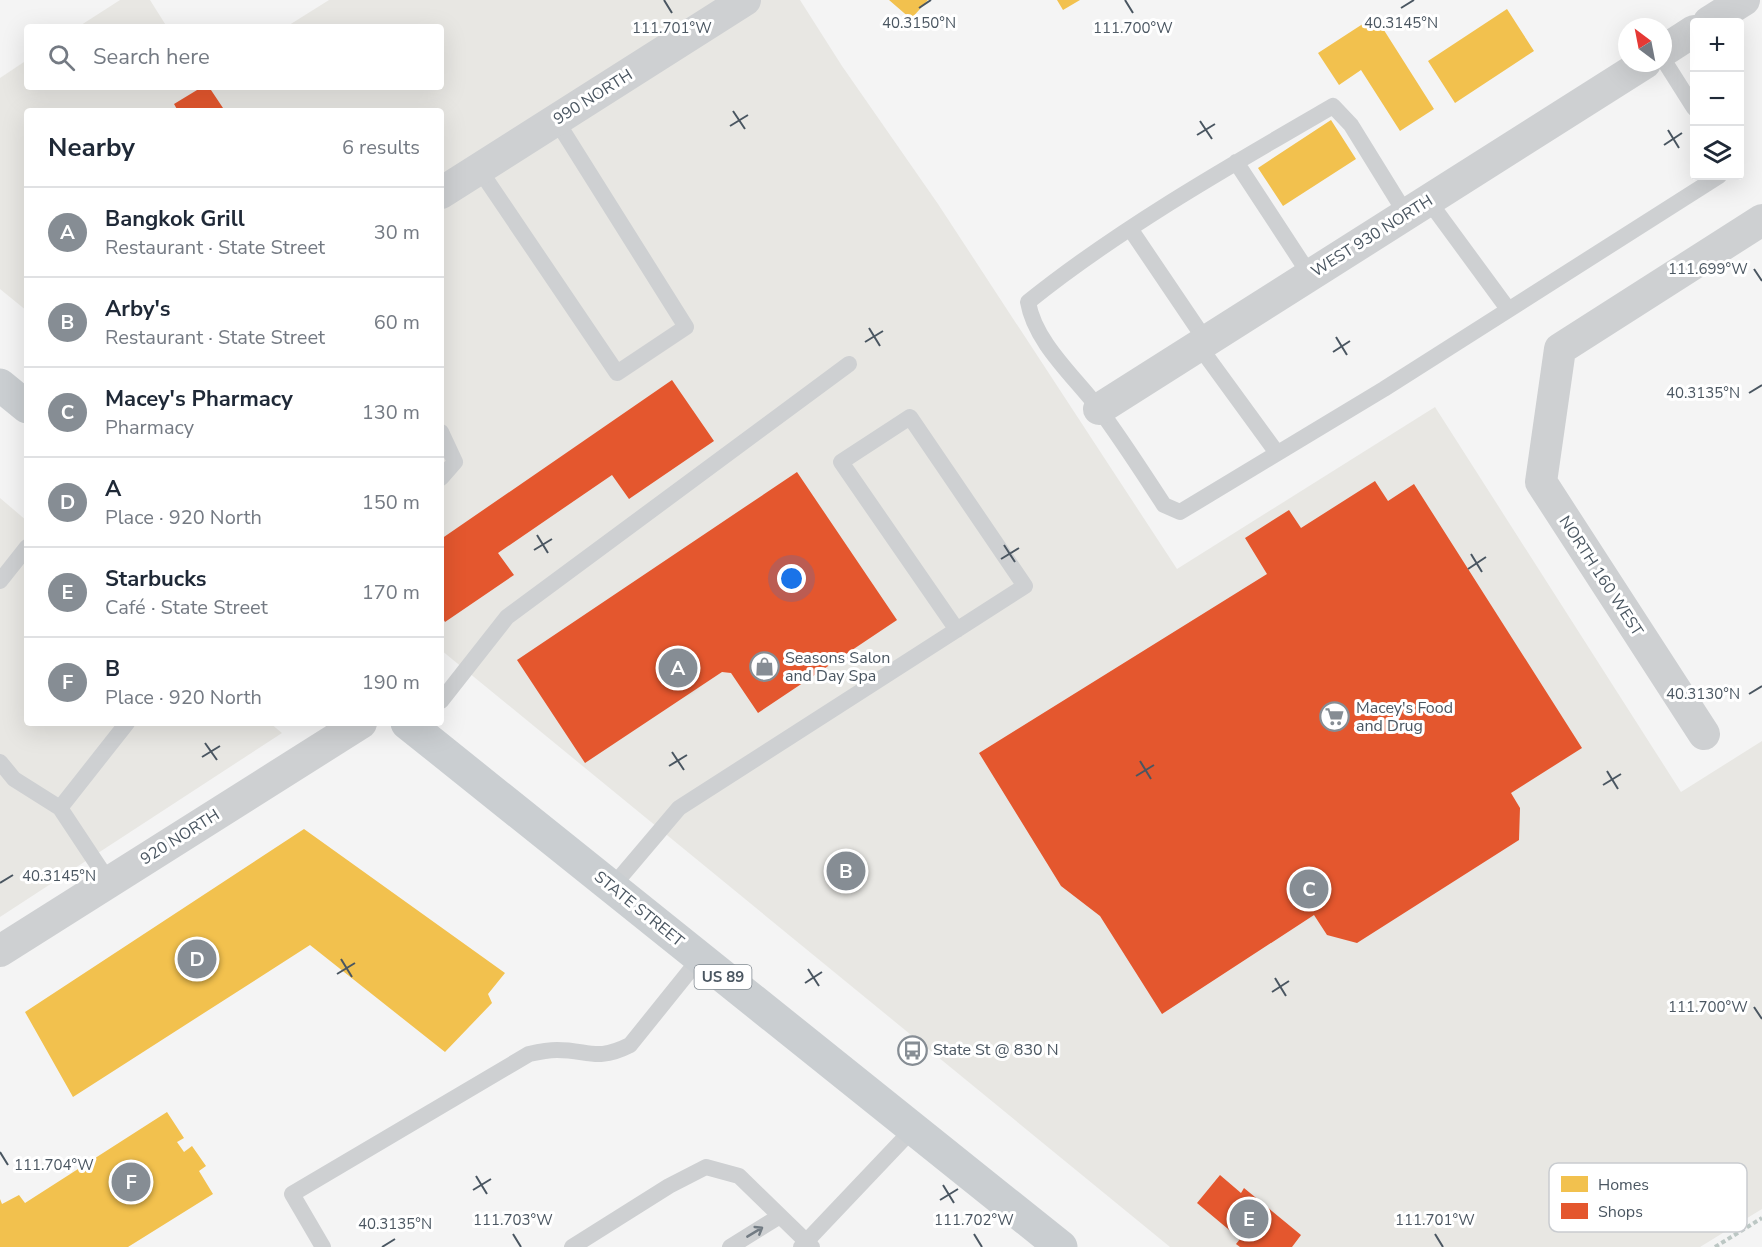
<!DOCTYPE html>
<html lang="en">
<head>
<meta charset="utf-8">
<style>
  :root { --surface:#fff; --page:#f2f2f3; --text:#1f2937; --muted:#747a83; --line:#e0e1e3; --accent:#868d94 }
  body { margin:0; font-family:"Nunito Sans",sans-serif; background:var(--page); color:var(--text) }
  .controls { position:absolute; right:18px; top:18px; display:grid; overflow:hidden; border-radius:6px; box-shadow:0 6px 24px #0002 }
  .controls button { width:54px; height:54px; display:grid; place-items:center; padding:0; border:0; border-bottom:2px solid var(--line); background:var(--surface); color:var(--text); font:30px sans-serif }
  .compass { position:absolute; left:1618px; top:18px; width:54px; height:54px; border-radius:50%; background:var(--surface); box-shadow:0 6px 24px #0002; rotate:328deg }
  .you { position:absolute; left:792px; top:579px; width:21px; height:21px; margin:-15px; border:4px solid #fff; border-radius:50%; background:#1a73e8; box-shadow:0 0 0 9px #1a73e833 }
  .badge { display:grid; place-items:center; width:39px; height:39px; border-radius:50%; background:var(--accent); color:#fff; font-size:20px; font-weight:700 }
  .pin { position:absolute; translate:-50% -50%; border:3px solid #fff; box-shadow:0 2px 6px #0006 }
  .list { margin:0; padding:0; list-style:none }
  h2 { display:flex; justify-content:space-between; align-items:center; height:78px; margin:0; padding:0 24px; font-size:26px }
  h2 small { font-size:20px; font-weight:400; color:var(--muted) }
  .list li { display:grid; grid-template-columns:39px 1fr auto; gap:18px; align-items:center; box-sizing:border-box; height:90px; padding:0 24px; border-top:2px solid var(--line) }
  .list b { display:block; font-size:22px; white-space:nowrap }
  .list p { margin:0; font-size:20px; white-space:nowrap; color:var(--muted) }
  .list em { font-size:20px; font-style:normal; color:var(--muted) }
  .icon { flex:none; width:33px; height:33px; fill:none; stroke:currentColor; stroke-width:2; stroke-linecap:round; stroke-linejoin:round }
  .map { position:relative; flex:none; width:1762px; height:1247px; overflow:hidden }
  .search { position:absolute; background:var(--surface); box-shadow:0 6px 24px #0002; left:24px; top:24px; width:420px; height:66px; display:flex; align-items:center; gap:15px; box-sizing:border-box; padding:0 21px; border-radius:6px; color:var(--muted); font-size:22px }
  .panel { position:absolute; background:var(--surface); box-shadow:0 6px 24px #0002; left:24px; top:108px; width:420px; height:618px; border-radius:6px }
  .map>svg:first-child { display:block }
  .commercial { fill:#e8e7e3 }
  .homes { fill:#f2c14e }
  .shops { fill:#e4572e }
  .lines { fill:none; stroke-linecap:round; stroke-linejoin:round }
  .path { stroke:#bcc7c4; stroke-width:4; stroke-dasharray:4.5 3; stroke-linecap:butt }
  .lane { stroke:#ced0d2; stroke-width:16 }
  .street { stroke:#ced0d2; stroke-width:32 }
  .primary { stroke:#caced1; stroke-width:33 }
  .oneway { stroke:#727b83 }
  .ticks { fill:none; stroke:#4a5661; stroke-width:2 }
  .labels { text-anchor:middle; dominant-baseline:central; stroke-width:6; stroke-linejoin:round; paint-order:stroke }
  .shield { fill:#fff; stroke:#808990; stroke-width:1.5 }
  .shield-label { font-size:15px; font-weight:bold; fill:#4a5661 }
  .street-label { font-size:16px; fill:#4a5661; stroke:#fff }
  .poi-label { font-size:16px; fill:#4a5661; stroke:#fff; text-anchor:start }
  .key { fill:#fff; stroke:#c9ccd0; stroke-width:1.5 }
  .key-label { font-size:16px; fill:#4a5661 }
  .ticks-label { font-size:15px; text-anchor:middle; fill:#4a5661; stroke:#fff; stroke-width:6; stroke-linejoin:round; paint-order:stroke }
</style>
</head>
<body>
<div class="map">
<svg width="1762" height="1247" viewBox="0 0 1762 1247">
  <rect width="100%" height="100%" fill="#f4f4f4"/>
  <!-- commercial -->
  <path class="commercial" d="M120 0H150L167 27H78Z
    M329 0H800L842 66 938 204 1177 569 1435 407 1681 792 1762 741V1209L1700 1247H1170L441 650V111H27V311L0 289V78L27 60V87H441V27H286Z
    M0 498 27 521V723H270L282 733 0 917Z"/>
  <!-- homes -->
  <path class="homes" d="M889 0H928L911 19Z
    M1057 0H1080L1063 10Z
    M1507 9 1534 51 1455 103 1428 61Z
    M1375 16 1434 109 1400 131 1361 70 1339 85 1318 53Z
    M1331 120 1356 159 1283 206 1258 168Z
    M304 829 505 973 488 994 492 1003 445 1052 310 945 73 1097 25 1012Z
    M167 1112 184 1138 177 1142 184 1152 192 1146 206 1166 199 1171 213 1194 128 1247H0V1199L2 1204 19 1195 25 1203Z"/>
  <!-- shops -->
  <path class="shops" d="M202 87H209L225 111H178L174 104Z
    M672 380 714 441 629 499 612 475 498 553 514 575 445 622 441 615V539Z
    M797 472 897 620 758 713 731 673 722 672 585 763 517 660Z
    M1375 481 1388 501 1414 484 1582 748 1511 793 1520 808 1519 840 1357 943 1327 935 1314 915 1162 1014 1100 916 1061 886 979 753 1267 574 1245 538 1289 510 1301 528Z
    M1220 1175 1241 1193 1244 1188 1301 1235 1292 1247H1240L1236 1244 1240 1239 1197 1203Z"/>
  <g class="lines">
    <!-- path -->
    <path class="path" d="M1715 1247 1762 1218"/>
    <!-- lane -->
    <path class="lane" d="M1663 59 1694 108
      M1236 162 1310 275
      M479 169 617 373 686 327 556 120
      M1428 200 1508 309
      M1406 214 1351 125 1333 106C1231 165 1120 228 1028 302 1035 343 1075 377 1099 409 1122 440 1143 473 1164 505L1180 512 1384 389 1719 176
      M1131 230 1206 341
      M1199 346 1277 453
      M441 432 455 462 441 478
      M0 581 27 547
      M441 701 507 617 849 364
      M0 762 14 779 60 808
      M109 882 60 808 127 723
      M612 887 679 808 1025 586 910 417 841 462 957 630
      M323 1247 292 1194 529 1054C538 1052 548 1050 557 1050 589 1050 596 1062 630 1045L700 958
      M572 1247 669 1186 706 1167 739 1176 812 1247
      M730 1247 780 1216
      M801 1247 913 1129"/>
    <!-- street -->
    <path class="street" d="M1709 22 1744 0
      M1663 51 1694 31
      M441 193 745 0
      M1099 409 1645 63
      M1704 734 1541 482 1560 349 1762 220
      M0 951 361 723"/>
    <!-- primary -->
    <path class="primary" d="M0 385 27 407
      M407 723 1061 1247"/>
  </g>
  <!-- one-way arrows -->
  <defs><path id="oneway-shaft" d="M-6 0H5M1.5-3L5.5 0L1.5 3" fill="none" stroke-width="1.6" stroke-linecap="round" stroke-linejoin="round" transform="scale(1.5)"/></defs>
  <use class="oneway" href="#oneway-shaft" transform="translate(755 1232) rotate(-31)"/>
  <!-- ticks -->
  <path class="ticks" d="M664 0 672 13M1125 0 1133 13M919 8 931 0M1401 8 1414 0M733 111 745 129M1200 121 1212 139M730 126 748 115M1668 130 1679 148M1197 135 1215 124M1664 145 1682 133M1754 269 1762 281M869 328 880 346M1336 337 1347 355M865 342 883 331M1333 352 1350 341M1749 393 1762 385M537 535 548 553M1004 545 1015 562M534 550 552 539M1471 554 1482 572M1001 559 1019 548M1468 569 1486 557M1749 694 1762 686M205 743 217 760M672 752 684 770M202 757 220 746M1140 761 1151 779M669 766 687 755M1607 771 1618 789M1136 776 1154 765M1603 785 1621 774M0 883 13 875M341 959 352 977M808 969 819 986M337 974 355 963M1275 978 1286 996M805 983 822 972M1272 992 1289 981M1754 1007 1762 1019M0 1152 8 1165M476 1176 487 1194M943 1185 954 1203M473 1190 491 1179M940 1200 958 1189M513 1234 521 1247M974 1234 982 1247M1435 1234 1443 1247M382 1247 395 1239"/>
  <!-- icons -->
  <defs>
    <symbol id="shop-ring" viewBox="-11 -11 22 22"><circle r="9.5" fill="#fff" stroke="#868d94" stroke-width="1.5"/><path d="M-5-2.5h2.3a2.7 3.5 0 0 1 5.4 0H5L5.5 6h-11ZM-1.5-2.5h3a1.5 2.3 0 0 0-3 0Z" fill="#868d94"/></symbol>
    <symbol id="supermarket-ring" viewBox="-11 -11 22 22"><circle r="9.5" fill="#fff" stroke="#868d94" stroke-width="1.5"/><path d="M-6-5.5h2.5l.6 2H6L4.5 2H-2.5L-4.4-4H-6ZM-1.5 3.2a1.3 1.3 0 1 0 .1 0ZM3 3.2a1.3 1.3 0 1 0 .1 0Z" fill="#868d94"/></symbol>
    <symbol id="bus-ring" viewBox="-11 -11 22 22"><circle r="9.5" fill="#fff" stroke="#868d94" stroke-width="1.5"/><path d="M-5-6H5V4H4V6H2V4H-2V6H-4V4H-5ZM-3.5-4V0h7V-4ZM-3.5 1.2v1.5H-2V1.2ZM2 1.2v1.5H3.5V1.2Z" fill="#868d94"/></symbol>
  </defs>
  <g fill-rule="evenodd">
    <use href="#shop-ring" x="748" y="650" width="33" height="33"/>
    <use href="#supermarket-ring" x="1318" y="700" width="33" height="33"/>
    <use href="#bus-ring" x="896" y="1034" width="33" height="33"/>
  </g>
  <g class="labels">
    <!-- shield labels -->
    <rect class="shield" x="694.5" y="965" width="57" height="24" rx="4.5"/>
    <g class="shield-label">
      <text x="723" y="977">US 89</text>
    </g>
    <!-- street labels -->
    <g class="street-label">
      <text transform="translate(593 97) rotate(-32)">990 NORTH</text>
      <text transform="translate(1372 236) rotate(-32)">WEST 930 NORTH</text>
      <text transform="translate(1601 576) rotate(57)">NORTH 160 WEST</text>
      <text transform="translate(180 837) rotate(-32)">920 NORTH</text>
      <text transform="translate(639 909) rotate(39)">STATE STREET</text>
    </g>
    <!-- poi labels -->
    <g class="poi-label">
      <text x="785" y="658">Seasons Salon<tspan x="785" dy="18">and Day Spa</tspan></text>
      <text x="1356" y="708">Macey's Food<tspan x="1356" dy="18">and Drug</tspan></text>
      <text x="933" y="1050">State St @ 830 N</text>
    </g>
  </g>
  <!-- legend -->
  <rect x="1549" y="1163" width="198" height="69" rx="9" class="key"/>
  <rect x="1561" y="1176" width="27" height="16" fill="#f2c14e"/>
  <rect x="1561" y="1203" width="27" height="16" fill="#e4572e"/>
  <g class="key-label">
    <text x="1598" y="1190">Homes</text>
    <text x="1598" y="1217">Shops</text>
  </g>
  <g class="ticks-label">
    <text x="1401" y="28">40.3145°N</text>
    <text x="919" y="28">40.3150°N</text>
    <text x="672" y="33">111.701°W</text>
    <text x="1133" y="33">111.700°W</text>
    <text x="1708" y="274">111.699°W</text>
    <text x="1703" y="398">40.3135°N</text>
    <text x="1703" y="699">40.3130°N</text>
    <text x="59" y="881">40.3145°N</text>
    <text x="1708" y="1012">111.700°W</text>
    <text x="54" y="1170">111.704°W</text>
    <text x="513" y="1225">111.703°W</text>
    <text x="974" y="1225">111.702°W</text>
    <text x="1435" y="1225">111.701°W</text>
    <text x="395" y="1229">40.3135°N</text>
  </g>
</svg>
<div class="controls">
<button>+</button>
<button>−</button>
<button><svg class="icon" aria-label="layers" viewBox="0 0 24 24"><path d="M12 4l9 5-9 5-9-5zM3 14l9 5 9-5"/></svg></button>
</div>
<svg class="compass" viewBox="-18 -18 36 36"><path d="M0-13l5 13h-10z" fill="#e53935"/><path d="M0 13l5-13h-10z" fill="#747a83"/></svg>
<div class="you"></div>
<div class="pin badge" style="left:678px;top:668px">A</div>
<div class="pin badge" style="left:846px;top:871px">B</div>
<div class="pin badge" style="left:1309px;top:889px">C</div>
<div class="pin badge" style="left:197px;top:959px">D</div>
<div class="pin badge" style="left:1249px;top:1219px">E</div>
<div class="pin badge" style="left:131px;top:1182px">F</div>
<div class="search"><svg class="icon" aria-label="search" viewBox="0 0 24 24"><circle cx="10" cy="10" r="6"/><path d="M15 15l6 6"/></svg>Search here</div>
<section class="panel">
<h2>Nearby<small>6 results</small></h2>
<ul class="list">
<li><span class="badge">A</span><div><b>Bangkok Grill</b><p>Restaurant · State Street</p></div><em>30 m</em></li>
<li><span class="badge">B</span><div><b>Arby's</b><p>Restaurant · State Street</p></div><em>60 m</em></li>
<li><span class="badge">C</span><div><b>Macey's Pharmacy</b><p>Pharmacy</p></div><em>130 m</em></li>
<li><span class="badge">D</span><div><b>A</b><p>Place · 920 North</p></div><em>150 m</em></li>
<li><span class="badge">E</span><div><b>Starbucks</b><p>Café · State Street</p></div><em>170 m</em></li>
<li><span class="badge">F</span><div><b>B</b><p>Place · 920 North</p></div><em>190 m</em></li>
</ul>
</section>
</div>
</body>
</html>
